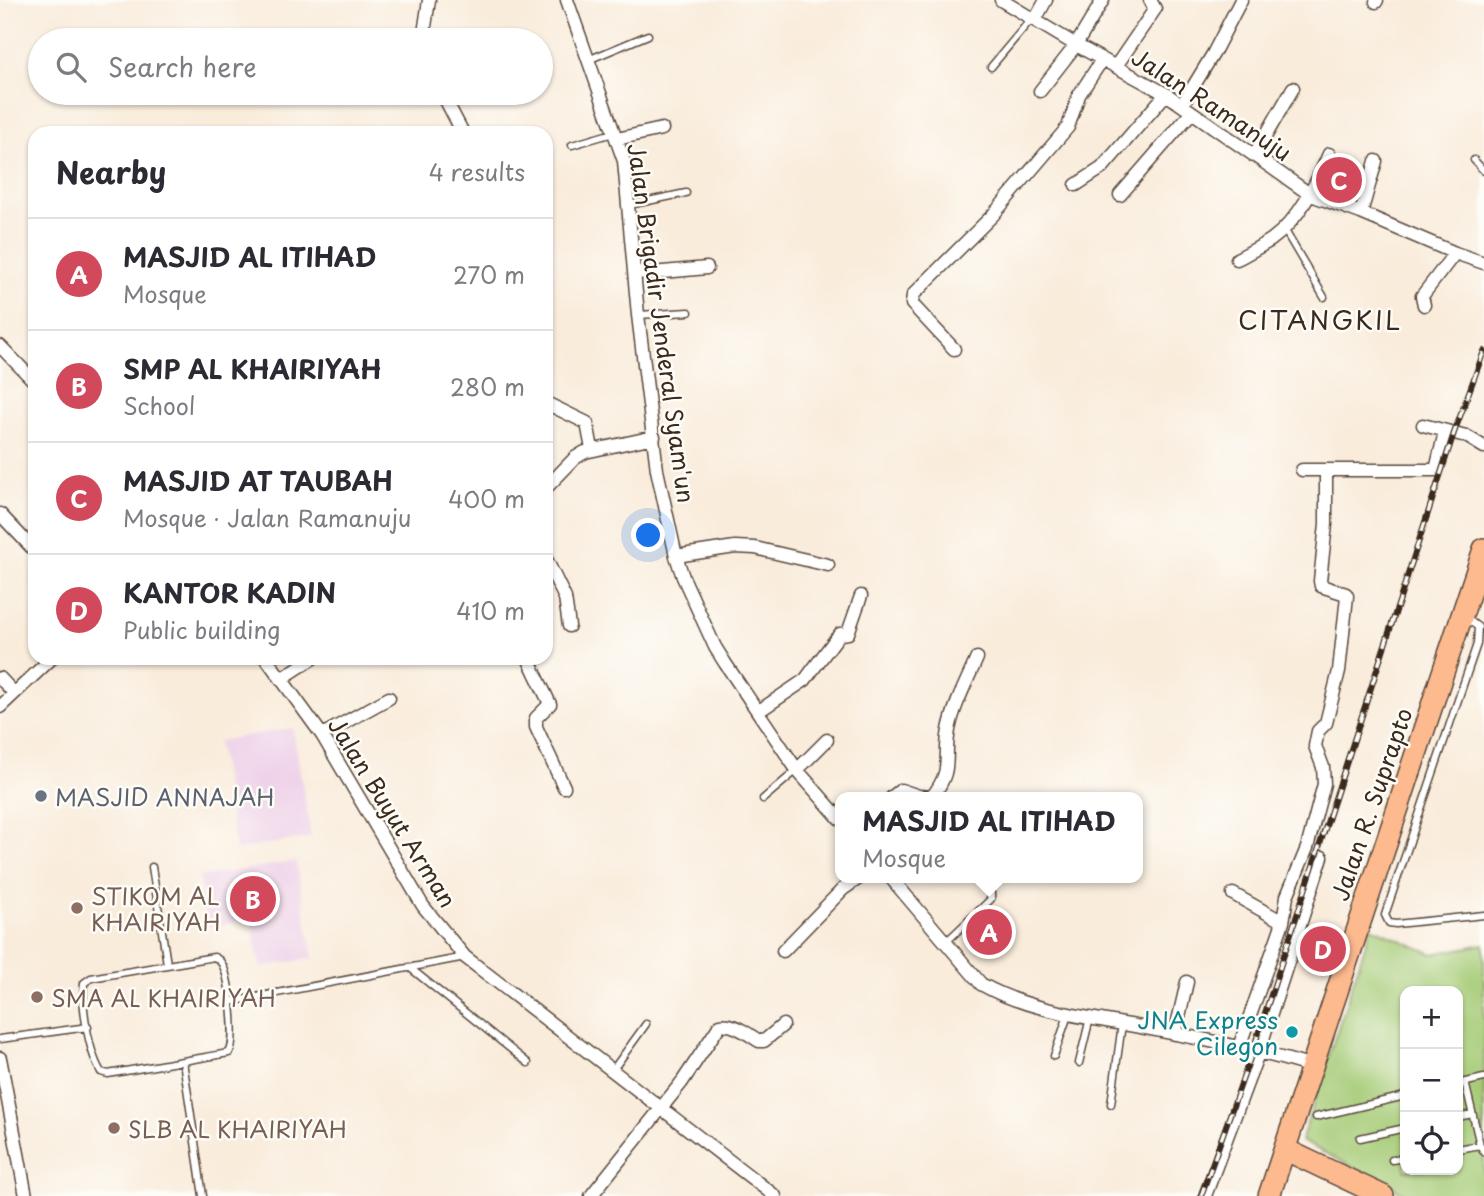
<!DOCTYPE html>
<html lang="en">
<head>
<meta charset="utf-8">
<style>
  :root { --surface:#fff; --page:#f7f7f7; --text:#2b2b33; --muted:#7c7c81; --line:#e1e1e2; --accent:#d1495b }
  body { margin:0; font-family:"Playpen Sans",sans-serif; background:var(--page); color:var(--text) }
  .controls { position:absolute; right:21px; bottom:21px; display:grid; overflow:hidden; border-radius:14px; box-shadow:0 2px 5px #0004 }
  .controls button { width:63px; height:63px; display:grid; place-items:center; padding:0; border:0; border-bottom:2px solid var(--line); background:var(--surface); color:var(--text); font:35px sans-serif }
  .you { position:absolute; left:649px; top:536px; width:24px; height:24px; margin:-18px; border:5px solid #fff; border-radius:50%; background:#1a73e8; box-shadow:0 0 0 10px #1a73e833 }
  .badge { display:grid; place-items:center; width:46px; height:46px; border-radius:50%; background:var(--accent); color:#fff; font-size:23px; font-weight:700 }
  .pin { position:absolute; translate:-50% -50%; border:4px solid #fff; box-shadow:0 2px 7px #0006 }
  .popup { position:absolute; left:835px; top:792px; width:308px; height:91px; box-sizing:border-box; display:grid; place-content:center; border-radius:14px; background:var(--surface); filter:drop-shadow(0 2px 5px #0005); font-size:23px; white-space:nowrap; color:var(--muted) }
  .popup b { font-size:26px; color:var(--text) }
  .popup::after { content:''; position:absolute; left:50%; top:100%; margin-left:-14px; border:14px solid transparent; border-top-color:var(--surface) }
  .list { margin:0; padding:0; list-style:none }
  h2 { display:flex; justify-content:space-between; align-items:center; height:91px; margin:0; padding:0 28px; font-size:30px }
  h2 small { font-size:23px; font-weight:400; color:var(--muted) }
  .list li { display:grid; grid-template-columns:46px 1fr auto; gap:21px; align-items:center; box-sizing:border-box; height:112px; padding:0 28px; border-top:2px solid var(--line) }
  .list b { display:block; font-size:26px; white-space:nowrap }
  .list p { margin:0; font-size:23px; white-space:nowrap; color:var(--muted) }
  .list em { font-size:23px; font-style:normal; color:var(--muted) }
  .icon { flex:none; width:38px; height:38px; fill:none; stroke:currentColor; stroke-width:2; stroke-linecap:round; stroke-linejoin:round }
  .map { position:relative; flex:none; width:1484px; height:1196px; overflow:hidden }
  .search { position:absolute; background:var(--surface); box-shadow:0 2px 5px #0004; left:28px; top:28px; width:525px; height:77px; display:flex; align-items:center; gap:18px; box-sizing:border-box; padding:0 24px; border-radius:38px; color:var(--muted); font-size:26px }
  .panel { position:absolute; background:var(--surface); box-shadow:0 2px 5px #0004; left:28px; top:126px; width:525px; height:539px; border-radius:21px }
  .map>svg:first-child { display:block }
  .built { fill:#eed0e8 }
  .green { fill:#a5cb76; stroke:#707a4a; stroke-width:2; fill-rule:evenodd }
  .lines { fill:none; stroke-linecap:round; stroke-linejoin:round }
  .service-casing { stroke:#58473a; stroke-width:9 }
  .minor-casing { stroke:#58473a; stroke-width:15 }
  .trunk-casing { stroke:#58473a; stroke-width:24 }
  .service { stroke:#fff; stroke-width:6 }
  .minor { stroke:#fff; stroke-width:12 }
  .trunk { stroke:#fcba8e; stroke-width:21 }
  .rail-casing { stroke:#3b2a1e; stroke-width:6 }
  .rail { stroke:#fdfcf7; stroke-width:3.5; stroke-dasharray:10; stroke-linecap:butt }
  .worship-dot { fill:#6b7280; stroke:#fdfcf7; stroke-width:2.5 }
  .education-dot { fill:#8d6e63; stroke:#fdfcf7; stroke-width:2.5 }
  .culture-dot { fill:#0f9aa8; stroke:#fdfcf7; stroke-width:2.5 }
  .labels { text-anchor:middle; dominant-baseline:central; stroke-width:5; stroke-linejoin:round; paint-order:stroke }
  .street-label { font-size:23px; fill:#3b2a1e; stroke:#fdfcf7 }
  .worship-label { font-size:23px; fill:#5b616d; stroke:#fdfcf7; text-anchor:start }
  .education-label { font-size:23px; fill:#785e54; stroke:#fdfcf7; text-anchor:start }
  .culture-label { font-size:23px; fill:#0d838f; stroke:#fdfcf7; text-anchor:end }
  .quarter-label { font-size:26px; letter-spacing:2px; fill:#3b2a1e; stroke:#fdfcf7 }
</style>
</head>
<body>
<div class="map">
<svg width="1484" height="1196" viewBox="0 0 1484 1196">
  <rect width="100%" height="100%" fill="#fdfcf7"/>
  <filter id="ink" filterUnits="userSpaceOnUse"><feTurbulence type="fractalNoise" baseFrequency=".0143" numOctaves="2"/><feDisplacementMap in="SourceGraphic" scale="14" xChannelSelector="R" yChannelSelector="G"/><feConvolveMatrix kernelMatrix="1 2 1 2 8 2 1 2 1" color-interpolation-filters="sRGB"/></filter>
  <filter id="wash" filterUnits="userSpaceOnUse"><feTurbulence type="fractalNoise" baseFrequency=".00686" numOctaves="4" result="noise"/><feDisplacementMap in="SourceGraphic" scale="28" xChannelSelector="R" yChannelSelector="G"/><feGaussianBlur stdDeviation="1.57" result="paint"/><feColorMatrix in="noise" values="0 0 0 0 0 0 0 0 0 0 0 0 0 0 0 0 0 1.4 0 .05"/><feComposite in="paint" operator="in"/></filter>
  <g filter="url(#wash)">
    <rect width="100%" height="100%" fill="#f9ecdb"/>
    <!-- built -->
    <path class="built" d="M293 728 311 837 236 850 218 741Z
      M296 861 313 958 260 967 251 920 208 927 199 877Z"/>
    <!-- green -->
    <path class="green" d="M1371 927 1433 954 1484 944V1196H1410L1301 1141ZM1405 991H1458V1170H1405Z"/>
  </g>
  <g filter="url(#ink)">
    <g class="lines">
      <defs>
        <path id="service" d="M588 60 648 35
          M991 67 1032 18
          M572 145 613 133
          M1474 160 1484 171
          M629 205 686 193
          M1284 229 1324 297
          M638 315 689 312
          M1466 618 1478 627 1477 644 1385 915 1389 923 1396 924 1484 915
          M763 799 797 770
          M152 867 167 964
          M945 943 991 899V893L978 878
          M214 957C218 959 220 960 222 964 230 978 237 1041 229 1053L108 1074 101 1072C89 1053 81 1006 84 983L91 978Z
          M409 967 528 1063
          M230 1002 465 957
          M0 1039 88 1027
          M1054 1056 1068 1015
          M183 1061 203 1196
          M1079 1063 1090 1018
          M612 1071 646 1024
          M1465 1082 1480 1145 1484 1152
          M1458 1084 1484 1078
          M1111 1104 1122 1024
          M1316 1117 1405 1096
          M1458 1117 1472 1114
          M1360 1138 1405 1128
          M1458 1149 1480 1145
          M1392 1160 1405 1158"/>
        <path id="minor" d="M567 0 624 161 638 315 657 470 676 556 683 577 715 647 725 663 797 770 840 819
          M1001 0 1076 45 1166 94 1311 195 1361 213 1455 253 1484 263
          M1376 2 1377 0
          M1035 20 1046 0
          M423 40 429 0
          M1116 66 1155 9 1150 0
          M1040 91 1076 45 1103 0
          M442 93 463 133
          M1182 105 1213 54 1241 0
          M617 139 662 129
          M1254 156 1293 88
          M1076 185 1102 168 1166 94
          M1120 195 1192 112
          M1361 213 1376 161
          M1237 259C1248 253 1260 247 1271 240 1300 219 1315 186 1329 154
          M635 272 652 273 707 268
          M1424 305 1422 296 1455 253
          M0 346 35 382
          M954 349 912 304 913 295 993 215 1068 127 1079 95 1102 60
          M546 403 587 423 592 449
          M1423 425 1466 436 1484 447
          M1302 470H1436L1445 432
          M546 488 575 458 585 452 654 437
          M0 514 35 551
          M676 556 735 547 755 548 828 565
          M546 559 565 598 569 626
          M266 658 322 735 423 906 465 957 775 1196
          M528 658 550 704 536 718V727L564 787
          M0 678 13 692
          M281 679 313 658
          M0 707 52 658
          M759 711 805 680 835 640 840 634 848 633 861 596
          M322 735 389 698
          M797 770 827 740
          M892 797 901 790 919 796 932 797C954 768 943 761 949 730 954 705 967 681 977 658
          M891 878 981 984C1026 1010 1085 1017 1135 1026 1195 1037 1254 1049 1312 1067
          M1233 894 1283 922
          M783 951 843 889 859 878
          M1175 1034 1187 982
          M1239 1047 1283 922 1287 896 1307 848 1324 784 1323 767 1315 746 1318 731 1326 723 1339 671 1347 596 1346 594 1321 586 1320 581 1326 524V470
          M0 1058 26 1196
          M591 1196 682 1082 720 1025C733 1022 748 1034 759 1041H764L783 1025
          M1205 1196 1259 1051 1322 857"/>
        <path id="trunk" d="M1286 1150 1383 1196
          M1269 1196 1484 549"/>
      </defs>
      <!-- service casing -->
      <use href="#service" class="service-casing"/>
      <!-- minor casing -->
      <use href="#minor" class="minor-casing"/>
      <!-- trunk casing -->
      <use href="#trunk" class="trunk-casing"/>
      <!-- service -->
      <use href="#service" class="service"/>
      <!-- minor -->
      <use href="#minor" class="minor"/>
      <!-- trunk -->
      <use href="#trunk" class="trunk"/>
      <defs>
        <path id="rail" d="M1201 1196 1253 1050 1454 433 1484 351"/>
      </defs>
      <!-- rail casing -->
      <use href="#rail" class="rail-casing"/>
      <!-- rail -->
      <use href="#rail" class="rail"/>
    </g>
  </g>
  <!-- markers -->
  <circle class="worship-dot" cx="41" cy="796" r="7"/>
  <g class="education-dot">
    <circle cx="77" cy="908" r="7"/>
    <circle cx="37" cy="997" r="7"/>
    <circle cx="114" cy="1128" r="7"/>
  </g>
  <circle class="culture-dot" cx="1292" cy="1032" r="7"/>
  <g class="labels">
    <!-- street labels -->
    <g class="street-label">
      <text transform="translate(1212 104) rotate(33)">Jalan Ramanuju</text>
      <text transform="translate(662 323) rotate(82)">Jalan Brigadir Jenderal Syam'un</text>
      <text transform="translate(1371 804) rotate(-71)">Jalan R. Suprapto</text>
      <text transform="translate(393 812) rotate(58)">Jalan Buyut Arman</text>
    </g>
    <!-- worship labels -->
    <g class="worship-label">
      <text x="55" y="796">MASJID ANNAJAH</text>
    </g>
    <!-- education labels -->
    <g class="education-label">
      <text x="91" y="895">STIKOM AL<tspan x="91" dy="26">KHAIRIYAH</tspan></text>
      <text x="51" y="997">SMA AL KHAIRIYAH</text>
      <text x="128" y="1128">SLB AL KHAIRIYAH</text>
    </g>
    <!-- culture labels -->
    <g class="culture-label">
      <text x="1278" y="1019">JNA Express<tspan x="1278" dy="26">Cilegon</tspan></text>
    </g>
    <!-- quarter labels -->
    <g class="quarter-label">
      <text x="1320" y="319">CITANGKIL</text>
    </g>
  </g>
</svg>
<div class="controls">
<button>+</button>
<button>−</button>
<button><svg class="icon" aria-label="locate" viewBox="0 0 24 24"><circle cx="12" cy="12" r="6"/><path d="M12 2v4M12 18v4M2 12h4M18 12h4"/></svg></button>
</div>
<div class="you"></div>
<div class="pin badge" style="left:989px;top:932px">A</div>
<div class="popup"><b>MASJID AL ITIHAD</b>Mosque</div>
<div class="pin badge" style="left:253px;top:899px">B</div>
<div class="pin badge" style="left:1339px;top:180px">C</div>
<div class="pin badge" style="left:1323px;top:949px">D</div>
<div class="search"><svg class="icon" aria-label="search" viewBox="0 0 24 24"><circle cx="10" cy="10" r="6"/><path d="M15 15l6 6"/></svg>Search here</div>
<section class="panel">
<h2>Nearby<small>4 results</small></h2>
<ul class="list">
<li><span class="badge">A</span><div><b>MASJID AL ITIHAD</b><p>Mosque</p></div><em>270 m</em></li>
<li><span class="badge">B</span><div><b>SMP AL KHAIRIYAH</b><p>School</p></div><em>280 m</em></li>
<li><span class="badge">C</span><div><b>MASJID AT TAUBAH</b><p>Mosque · Jalan Ramanuju</p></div><em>400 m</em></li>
<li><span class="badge">D</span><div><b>KANTOR KADIN</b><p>Public building</p></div><em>410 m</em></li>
</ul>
</section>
</div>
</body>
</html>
